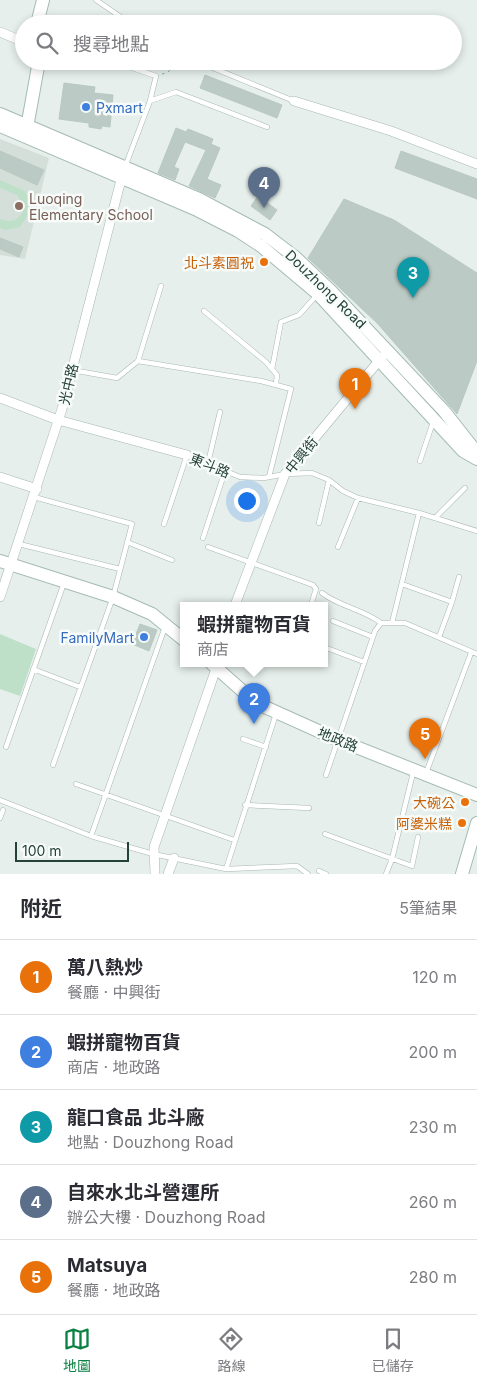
<!DOCTYPE html>
<html lang="zh-TW">
<head>
<meta charset="utf-8">
<style>
  :root { --surface:#fff; --page:#f7f7f7; --text:#2b2b33; --muted:#7c7c81; --line:#e1e1e2; --accent:#0b8043 }
  body { margin:0; font-family:Inter,"Noto Sans TC",sans-serif; background:var(--page); color:var(--text) }
  .scale { position:absolute; left:15px; bottom:12px; width:114px; box-sizing:border-box; padding-left:5px; border:2px solid #24423a; border-top:0; font-size:14px; line-height:18px; white-space:nowrap; color:#24423a; -webkit-text-stroke:4px #f7fbf9; paint-order:stroke }
  .you { position:absolute; left:246px; top:500px; width:18px; height:18px; margin:-12px; border:4px solid #fff; border-radius:50%; background:#1a73e8; box-shadow:0 0 0 8px #1a73e833 }
  .badge { display:grid; place-items:center; width:32px; height:32px; border-radius:50%; background:var(--accent); color:#fff; font-size:16px; font-weight:700 }
  .pin { position:absolute; translate:-50% -41px; filter:drop-shadow(0 1px 2px #0008) }
  .pin::after { content:''; position:absolute; top:26px; width:18px; height:15px; background:inherit; clip-path:polygon(0 0,100% 0,50% 100%) }
  .popup { position:absolute; left:180px; top:602px; width:148px; height:65px; box-sizing:border-box; display:grid; place-content:center; border-radius:0px; background:var(--surface); filter:drop-shadow(0 1px 4px #0005); font-size:16px; white-space:nowrap; color:var(--muted) }
  .popup b { font-size:19px; color:var(--text) }
  .popup::after { content:''; position:absolute; left:50%; top:100%; margin-left:-10px; border:10px solid transparent; border-top-color:var(--surface) }
  .list { margin:0; padding:0; list-style:none }
  h2 { display:flex; justify-content:space-between; align-items:center; height:65px; margin:0; padding:0 20px; font-size:21px }
  h2 small { font-size:16px; font-weight:400; color:var(--muted) }
  .list li { display:grid; grid-template-columns:32px 1fr auto; gap:15px; align-items:center; box-sizing:border-box; height:75px; padding:0 20px; border-top:1px solid var(--line) }
  .list b { display:block; font-size:19px; white-space:nowrap }
  .list p { margin:0; font-size:16px; white-space:nowrap; color:var(--muted) }
  .list em { font-size:16px; font-style:normal; color:var(--muted) }
  .icon { flex:none; width:28px; height:28px; fill:none; stroke:currentColor; stroke-width:2; stroke-linecap:round; stroke-linejoin:round }
  .map { position:relative; flex:none; width:477px; height:874px; overflow:hidden }
  .search { position:absolute; background:var(--surface); box-shadow:0 2px 8px #0003; left:15px; right:15px; top:15px; height:55px; display:flex; align-items:center; gap:12px; box-sizing:border-box; padding:0 18px; border-radius:28px; color:var(--muted); font-size:19px }
  .sheet { height:440px; background:var(--surface) }
  nav { display:flex; justify-content:space-around; align-items:center; box-sizing:border-box; height:70px; border-top:1px solid var(--line); background:var(--surface); font-size:14px; color:var(--muted) }
  nav a { display:grid; justify-items:center; gap:2px }
  nav .on { color:var(--accent) }
  .map>svg:first-child { display:block }
  .built { fill:#d4dfda }
  .green { fill:#bfe0c8 }
  .building { fill:#bbcac4; stroke:#b8c9c2 }
  .lines { fill:none; stroke-linecap:round; stroke-linejoin:round }
  .lane-casing { stroke:#a8b8b2; stroke-width:5.5 }
  .street-casing { stroke:#a8b8b2; stroke-width:10 }
  .secondary-casing { stroke:#a4bbb3; stroke-width:14 }
  .path { stroke:#86b3a5; stroke-width:1; stroke-dasharray:2.5 4; stroke-linecap:butt }
  .lane { stroke:#fff; stroke-width:4.5 }
  .street { stroke:#fff; stroke-width:9 }
  .secondary { stroke:#fff; stroke-width:12 }
  .shop-dot { fill:#3f7fe0; stroke:#f7fbf9; stroke-width:2 }
  .education-dot { fill:#8d6e63; stroke:#f7fbf9; stroke-width:2 }
  .food-dot { fill:#e8710a; stroke:#f7fbf9; stroke-width:2 }
  .labels { text-anchor:middle; dominant-baseline:central; stroke-width:5; stroke-linejoin:round; paint-order:stroke }
  .shop-label { font-size:14px; fill:#366cbe; stroke:#f7fbf9; text-anchor:start }
  .education-label { font-size:14px; fill:#785e54; stroke:#f7fbf9; text-anchor:start }
  .food-label { font-size:14px; fill:#c56008; stroke:#f7fbf9; text-anchor:end }
  .street-label { font-size:14px; fill:#24423a; stroke:#f7fbf9 }
</style>
</head>
<body>
<div class="map">
<svg width="477" height="874" viewBox="0 0 477 874">
  <rect width="100%" height="100%" fill="#e6efeb"/>
  <!-- built -->
  <path class="built" d="M0 139 49 158 25 259 0 255Z"/>
  <!-- green -->
  <path class="green" d="M0 180 25 191 32 205 31 210 20 227 5 230 0 228V219C11 224 23 219 24 206L17 195 0 188Z
    M0 634 36 649 20 696 0 689Z"/>
  <!-- building -->
  <path class="building" d="M205 75 282 105 277 118 200 88Z
    M64 83 95 87 94 93 113 95 110 127 102 126 101 129 89 127V123L59 119Z
    M176 128 186 132 188 129 213 139 211 144 220 148 207 179 221 185 215 198 189 186 206 150 185 142 174 167 179 169 175 180 158 173Z
    M0 151 44 170 37 185 0 168Z
    M401 151 477 179V199L395 168Z
    M258 196 277 210 270 220 251 206Z
    M344 199 394 220 477 273V361L457 414 377 323 308 258Z
    M0 238 23 247 19 257 0 249Z
    M140 624 157 630 149 651 132 644Z"/>
  <g class="lines">
    <defs>
      <path id="lane" d="M96 0 131 24
        M112 61 156 76 150 101
        M135 61 142 71
        M196 61 294 101
        M125 167 150 101 176 92 267 127
        M204 311 266 362 277 375 276 384
        M138 361 161 286
        M272 369 281 322 299 315 317 295
        M72 370 117 378 138 361 261 381 291 389 269 477
        M420 461 433 422
        M208 463 220 412
        M34 497 132 524 113 597 53 765
        M435 518 465 488
        M319 523 329 480
        M164 524 187 455 240 477 264 478 285 474 312 473 329 480 343 491 358 498 419 513 477 531
        M203 538 225 471
        M127 542 172 560
        M19 544 120 569
        M208 547 313 585 316 589 311 605
        M338 547 358 498
        M402 584 452 602 439 637
        M322 593C340 607 363 609 381 623
        M452 602 459 577
        M333 621 373 637
        M392 623 419 513
        M324 647 364 662
        M33 669 80 687
        M243 739 266 747
        M6 747 64 583
        M426 773 471 653
        M326 775 375 631 381 623H405L477 654
        M76 784 234 840
        M0 800 91 836 153 854 226 869 297 866 308 874
        M245 805 309 808
        M0 818 3 810
        M325 834 412 866 418 837
        M91 836 165 627
        M226 869 276 714
        M319 871 326 874
        M386 874 392 859 413 773"/>
      <path id="street" d="M0 32 24 42
        M294 101 391 131 477 164
        M0 398 58 420 187 455
        M0 477 37 489
        M0 597 62 409 123 172
        M235 605 285 474 382 357
        M155 874 154 847 218 663
        M168 874 174 858"/>
      <path id="secondary" d="M37 24 43 0
        M0 114 199 199 265 234 295 257 331 291 444 411 477 453
        M0 126 195 209 238 231 261 246 318 294 463 451 477 459
        M26 133 39 61
        M0 561 113 597 152 614 184 640
        M211 663 256 703 336 739 477 795
        M462 874 477 823"/>
    </defs>
    <!-- lane casing -->
    <use href="#lane" class="lane-casing"/>
    <!-- street casing -->
    <use href="#street" class="street-casing"/>
    <!-- secondary casing -->
    <use href="#secondary" class="secondary-casing"/>
    <!-- path -->
    <path class="path" d="M162 74 167 73 179 61"/>
    <!-- lane -->
    <use href="#lane" class="lane"/>
    <!-- street -->
    <use href="#street" class="street"/>
    <!-- secondary -->
    <use href="#secondary" class="secondary"/>
  </g>
  <!-- markers -->
  <g class="shop-dot">
    <circle cx="86" cy="107" r="5"/>
    <circle cx="144" cy="637" r="5"/>
  </g>
  <circle class="education-dot" cx="19" cy="206" r="5"/>
  <g class="food-dot">
    <circle cx="264" cy="262" r="5"/>
    <circle cx="465" cy="802" r="5"/>
    <circle cx="462" cy="823" r="5"/>
  </g>
  <g class="labels">
    <!-- shop labels -->
    <g class="shop-label">
      <text x="96" y="107">Pxmart</text>
      <text x="134" y="637" text-anchor="end">FamilyMart</text>
    </g>
    <!-- education labels -->
    <g class="education-label">
      <text x="29" y="198">Luoqing<tspan x="29" dy="16">Elementary School</tspan></text>
    </g>
    <!-- food labels -->
    <g class="food-label">
      <text x="254" y="262">北斗素圓祝</text>
      <text x="455" y="802">大碗公</text>
      <text x="452" y="823">阿婆米糕</text>
    </g>
    <!-- street labels -->
    <g class="street-label">
      <text transform="translate(326 289) rotate(44)">Douzhong Road</text>
      <text transform="translate(68 384) rotate(-77)">光中路</text>
      <text transform="translate(301 455) rotate(-51)">中興街</text>
      <text transform="translate(210 465) rotate(22)">東斗路</text>
      <text transform="translate(338 739) rotate(22)">地政路</text>
    </g>
  </g>
</svg>
<div class="scale">100 m</div>
<div class="you"></div>
<div class="pin badge" style="left:355px;top:409px;background:#e8710a">1</div>
<div class="pin badge" style="left:254px;top:724px;background:#3f7fe0">2</div>
<div class="popup"><b>蝦拼寵物百貨</b>商店</div>
<div class="pin badge" style="left:413px;top:298px;background:#0f9aa8">3</div>
<div class="pin badge" style="left:264px;top:208px;background:#5c6f8a">4</div>
<div class="pin badge" style="left:425px;top:759px;background:#e8710a">5</div>
<div class="search"><svg class="icon" aria-label="search" viewBox="0 0 24 24"><circle cx="10" cy="10" r="6"/><path d="M15 15l6 6"/></svg>搜尋地點</div>
</div>
<section class="sheet">
<h2>附近<small>5筆結果</small></h2>
<ul class="list">
<li><span class="badge" style="background:#e8710a">1</span><div><b>萬八熱炒</b><p>餐廳 · 中興街</p></div><em>120 m</em></li>
<li><span class="badge" style="background:#3f7fe0">2</span><div><b>蝦拼寵物百貨</b><p>商店 · 地政路</p></div><em>200 m</em></li>
<li><span class="badge" style="background:#0f9aa8">3</span><div><b>龍口食品 北斗廠</b><p>地點 · Douzhong Road</p></div><em>230 m</em></li>
<li><span class="badge" style="background:#5c6f8a">4</span><div><b>自來水北斗營運所</b><p>辦公大樓 · Douzhong Road</p></div><em>260 m</em></li>
<li><span class="badge" style="background:#e8710a">5</span><div><b>Matsuya</b><p>餐廳 · 地政路</p></div><em>280 m</em></li>
</ul>
</section>
<nav>
<a class="on"><svg class="icon" aria-label="map" viewBox="0 0 24 24"><path d="M3 6l6-2 6 2 6-2v14l-6 2-6-2-6 2zM9 4v14M15 6v14"/></svg>地圖</a>
<a><svg class="icon" aria-label="directions" viewBox="0 0 24 24"><path d="M12 3l9 9-9 9-9-9zM9 14v-3h6M13 9l2 2-2 2"/></svg>路線</a>
<a><svg class="icon" aria-label="saved" viewBox="0 0 24 24"><path d="M7 4h10v16l-5-4-5 4z"/></svg>已儲存</a>
</nav>
</body>
</html>
